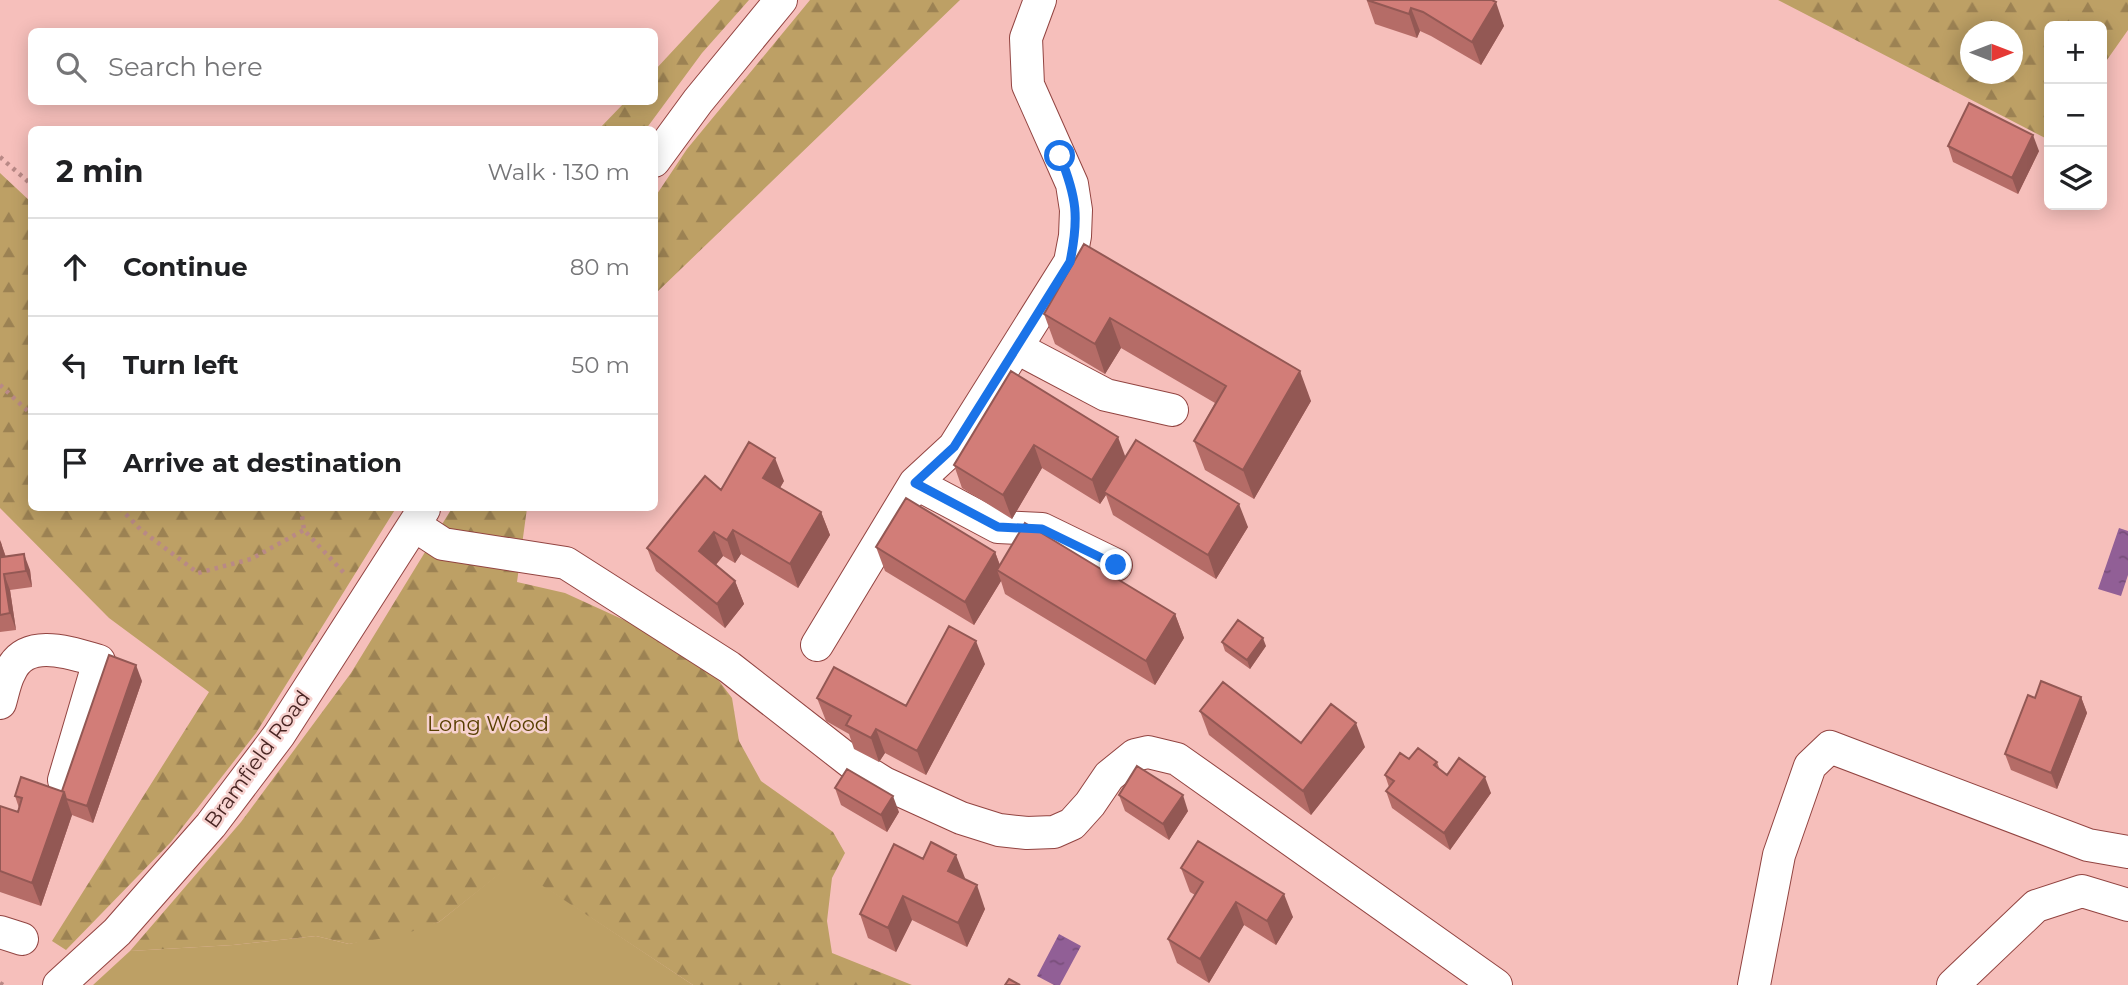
<!DOCTYPE html>
<html lang="en">
<head>
<meta charset="utf-8">
<style>
  :root { --surface:#fff; --page:#f6f6f6; --text:#202124; --muted:#757577; --line:#e0e0e0 }
  body { margin:0; font-family:Montserrat,sans-serif; background:var(--page); color:var(--text) }
  .controls { position:absolute; right:21px; top:21px; display:grid; overflow:hidden; border-radius:10px; box-shadow:0 4px 18px #0003 }
  .controls button { width:63px; height:63px; display:grid; place-items:center; padding:0; border:0; border-bottom:2px solid var(--line); background:var(--surface); color:var(--text); font:35px sans-serif }
  .compass { position:absolute; left:1960px; top:21px; width:63px; height:63px; border-radius:50%; background:var(--surface); box-shadow:0 4px 18px #0003; rotate:90deg }
  .stop { position:absolute; width:21px; height:21px; margin:-16px; border:5px solid #1a73e8; border-radius:50%; background:#fff }
  .stop.end { background:#1a73e8; border-color:#fff; box-shadow:0 2px 7px #0008 }
  .list { margin:0; padding:0; list-style:none }
  h2 { display:flex; justify-content:space-between; align-items:center; height:91px; margin:0; padding:0 28px; font-size:30px }
  h2 small { font-size:23px; font-weight:400; color:var(--muted) }
  .list li { display:grid; grid-template-columns:46px 1fr auto; gap:21px; align-items:center; box-sizing:border-box; height:98px; padding:0 28px; border-top:2px solid var(--line) }
  .list b { display:block; font-size:26px; white-space:nowrap }
  .list em { font-size:23px; font-style:normal; color:var(--muted) }
  .icon { flex:none; width:38px; height:38px; fill:none; stroke:currentColor; stroke-width:2; stroke-linecap:round; stroke-linejoin:round }
  .map { position:relative; flex:none; width:2128px; height:985px; overflow:hidden }
  .search { position:absolute; background:var(--surface); box-shadow:0 4px 18px #0003; left:28px; top:28px; width:630px; height:77px; display:flex; align-items:center; gap:18px; box-sizing:border-box; padding:0 24px; border-radius:10px; color:var(--muted); font-size:26px }
  .panel { position:absolute; background:var(--surface); box-shadow:0 4px 18px #0003; left:28px; top:126px; width:630px; height:385px; border-radius:10px }
  .map>svg:first-child { display:block }
  .grass { fill:#bda065 }
  .forest { fill:url(#forest-firs); fill-rule:evenodd }
  .water { fill:url(#water-ripples) }
  .lines { fill:none; stroke-linecap:round; stroke-linejoin:round }
  .minor-casing { stroke:#924441; stroke-width:34 }
  .path { stroke:#b98986; stroke-width:4.5; stroke-dasharray:3.5 5; stroke-linecap:butt }
  .minor { stroke:#fff; stroke-width:32 }
  .wall { fill:#b56c67 }
  .shaded-wall { fill:#935854 }
  .building { fill:#d27d78; stroke:#935854; stroke-width:2 }
  .route { stroke:#1a73e8; stroke-width:9 }
  .labels { text-anchor:middle; dominant-baseline:central; stroke-width:5; stroke-linejoin:round; paint-order:stroke }
  .park-label { font-size:21px; fill:#573e01; stroke:#f7d2cf }
  .street-label { font-size:21px; fill:#482523; stroke:#f7d2cf }
</style>
</head>
<body>
<div class="map">
<svg width="2128" height="985" viewBox="0 0 2128 985">
  <defs>
    <pattern id="forest-firs" width="22" height="20" patternUnits="userSpaceOnUse" patternTransform="scale(1.75)"><rect width="22" height="20" fill="#bda065"/><path d="M5 1l3.5 6h-7zM16 11l3.5 6h-7z" fill="#9c8253"/></pattern>
    <pattern id="water-ripples" width="26" height="14" patternUnits="userSpaceOnUse" patternTransform="scale(1.75)"><rect width="26" height="14" fill="#915f96"/><path d="M2 4q2-2 4 0t4 0M15 11q2-2 4 0t4 0" fill="none" stroke="#784e7a"/></pattern>
  </defs>
  <rect width="100%" height="100%" fill="#f6bfbb"/>
  <!-- grass -->
  <path class="grass" d="M511 864 693 985H93L130 951 233 945 316 936 349 944 439 922Z"/>
  <!-- forest -->
  <path class="forest" d="M720 0H749L702 53 646 129H599L625 102H654L655 70Z
    M810 0H960L655 294V197L687 149Z
    M1778 0H2128V30L2102 67V26H2049V140ZM1970 32H2012V74H1970Z
    M0 173 31 202 32 508H396L256 733 171 842 66 950 52 941 209 692 109 618 0 508Z
    M452 508H527L517 582 565 593 635 625 716 677 732 698 739 741 761 781 833 832 845 853 832 878 827 921 832 953 912 985H693L511 865 439 922 402 935 349 944 316 936 233 945 130 951 241 822 351 673Z"/>
  <!-- water -->
  <path class="water" d="M2119 528 2128 531V575L2121 596 2098 589Z
    M1059 934 1081 946 1060 985H1054L1037 976Z"/>
  <g class="lines">
    <defs>
      <path id="minor" d="M654 161 698 101 781 0
        M1017 348 1106 395 1172 410
        M915 483 998 527 1042 529 1116 565
        M414 525 443 544 566 563 729 667 852 763 884 783 961 818 999 830 1027 833 1054 832 1072 824 1090 804 1109 776 1135 755 1148 752 1177 759 1496 985
        M817 645 915 483 954 447 1070 262 1075 236 1076 210 1072 184 1028 85 1026 38 1040 0
        M0 703C3 693 5 681 10 672 26 636 71 653 99 661L64 780
        M0 932 22 939
        M59 985 117 932 211 825 279 735 424 509
        M1754 985 1779 855 1810 766 1830 747 2088 845 2128 852
        M1953 985 2036 906 2082 891 2128 905"/>
    </defs>
    <!-- minor casing -->
    <use href="#minor" class="minor-casing"/>
    <!-- path -->
    <path class="path" d="M0 157 32 185
      M0 385 32 415
      M120 508 141 530 198 573 251 559 304 530
      M301 508 304 530 345 574
      M0 983 3 985"/>
    <!-- minor -->
    <use href="#minor" class="minor"/>
  </g>
  <!-- wall -->
  <path class="wall" d="M1492 0 1504 26 1481 65 1431 36 1420 31 1417 38 1375 24 1367 1Z
    M1948 146 2039 151 2018 194 1953 162Z
    M1084 244 1311 401 1254 499 1205 470 1194 441 1215 403 1121 348 1105 374 1055 344 1044 314Z
    M1011 371 1125 458 1248 527 1216 579 1113 515 1106 495 1100 504 1042 468 1012 519 962 488 954 465Z
    M784 481 780 488 821 512 830 535 798 588 741 554 735 563 723 556 716 565 735 581 744 604 725 628 656 571 647 548 721 490Z
    M0 540 6 557 30 570 32 587 10 590 16 630 0 632Z
    M876 547 995 552 1000 565 1175 614 1184 638 1155 685 1005 594 1001 581 974 625 885 571Z
    M1222 642 1266 646 1250 669 1225 651Z
    M985 664 926 775 885 753 879 762 854 749 849 734 826 721 817 698 906 706Z
    M142 681 93 823 72 815 41 906 0 892V806L18 812 19 808 15 796 62 791Z
    M2081 697 2087 713 2057 789 2011 770 2005 754 2035 698Z
    M1200 711 1301 743 1365 747 1311 815 1209 735Z
    M1409 759 1437 762 1440 770 1447 775 1491 793 1450 850 1392 808 1386 791 1389 787 1385 775Z
    M835 788 899 812 887 832 841 805Z
    M1119 795 1188 811 1169 840 1125 811Z
    M923 859 965 878 964 879 985 909 967 947 912 920 896 952 868 938 860 914Z
    M1181 868 1293 917 1276 945 1244 925 1209 983 1177 963 1168 939 1195 895 1190 892Z"/>
  <!-- shaded-wall -->
  <path class="shaded-wall" d="M1496 2 1504 26 1481 65 1472 42Z
    M1411 8 1420 31 1417 38 1409 14Z
    M2033 135 2039 151 2018 194 2012 178Z
    M1110 318 1121 348 1105 374 1095 344Z
    M1300 371 1311 401 1254 499 1243 470Z
    M1118 437 1127 461 1104 492 1106 495 1100 504 1092 480Z
    M1034 445 1042 468 1012 519 1003 495Z
    M775 458 784 481 772 501 763 478Z
    M1239 504 1248 527 1216 579 1208 555Z
    M821 512 830 535 798 588 790 564Z
    M733 530 741 554 735 563 727 540Z
    M714 532 723 556 707 575 699 551Z
    M0 540 5 555 8 574 2 557Z
    M995 552 1003 574 997 570 1001 581 974 625 965 602Z
    M24 554 30 570 32 587 26 571Z
    M4 574 10 590 16 630 10 613Z
    M735 581 744 604 725 628 717 604Z
    M1175 614 1184 638 1155 685 1146 661Z
    M1263 638 1266 646 1250 669 1247 660Z
    M976 641 985 664 926 775 917 751Z
    M136 665 142 681 93 823 87 806Z
    M2081 697 2087 713 2057 789 2051 773Z
    M1356 723 1365 747 1311 815 1303 791Z
    M876 729 885 753 879 762 871 738Z
    M1485 777 1491 793 1450 850 1444 833Z
    M64 792 72 815 41 906 32 883Z
    M1183 795 1188 811 1169 840 1163 824Z
    M893 796 899 812 887 832 881 815Z
    M956 855 965 878 957 895 948 871Z
    M977 885 985 909 967 947 958 923Z
    M1284 894 1293 917 1276 945 1267 921Z
    M903 896 912 920 896 952 888 928Z
    M1236 902 1244 925 1209 983 1200 959Z"/>
  <!-- building -->
  <path class="building" d="M1367 0H1492L1496 2 1472 42 1423 12 1411 8 1409 14Z
    M1969 103 2033 135 2012 178 1948 146Z
    M1084 244 1300 371 1243 470 1194 441 1226 386 1110 318 1095 344 1044 314Z
    M1011 371 1118 437 1092 480 1034 445 1003 495 954 465Z
    M1136 440 1239 504 1208 555 1104 492Z
    M749 442 775 458 763 478 821 512 790 564 733 530 727 540 714 532 699 551 735 581 717 604 647 548 705 476 721 490Z
    M906 498 995 552 965 602 876 547Z
    M1025 523 1175 614 1146 661 997 570Z
    M0 542 2 557 24 554 26 571 4 574 10 613 0 615Z
    M1238 620 1263 638 1247 660 1222 642Z
    M949 626 976 641 917 751 876 729 871 738 846 725 851 716 817 698 834 667 906 706Z
    M109 655 136 665 87 806 66 799 64 792 62 791Z
    M2041 681 2081 697 2051 773 2005 754 2028 695 2035 698Z
    M1223 682 1301 743 1331 704 1356 723 1303 791 1200 711Z
    M1418 748 1437 762 1434 765 1447 775 1459 758 1485 777 1444 833 1386 791 1394 781 1385 775 1400 753 1409 759Z
    M1137 766 1183 795 1163 824 1119 795Z
    M847 769 893 796 881 815 835 788Z
    M21 777 64 792 32 883 0 871V806L18 812 22 798 15 796Z
    M1198 841 1284 894 1267 921 1236 902 1200 959 1168 939 1203 882 1181 868Z
    M931 842 956 855 948 871 977 885 958 923 903 896 888 928 860 914 894 844 923 859Z
    M1009 979 1020 985H1005Z"/>
  <g class="lines">
    <!-- route -->
    <path class="route" d="M1060 156C1077 198 1079 218 1070 262L954 447 915 483 998 527 1042 529 1116 565"/>
  </g>
  <g class="labels">
    <!-- park labels -->
    <g class="park-label">
      <text x="488" y="723">Long Wood</text>
    </g>
    <!-- street labels -->
    <g class="street-label">
      <text transform="translate(257 759) rotate(-54)">Bramfield Road</text>
    </g>
  </g>
</svg>
<div class="controls">
<button>+</button>
<button>−</button>
<button><svg class="icon" aria-label="layers" viewBox="0 0 24 24"><path d="M12 4l9 5-9 5-9-5zM3 14l9 5 9-5"/></svg></button>
</div>
<svg class="compass" viewBox="-18 -18 36 36"><path d="M0-13l5 13h-10z" fill="#e53935"/><path d="M0 13l5-13h-10z" fill="#757577"/></svg>
<div class="stop" style="left:1060px;top:156px"></div>
<div class="stop end" style="left:1116px;top:565px"></div>
<div class="search"><svg class="icon" aria-label="search" viewBox="0 0 24 24"><circle cx="10" cy="10" r="6"/><path d="M15 15l6 6"/></svg>Search here</div>
<section class="panel">
<h2>2 min<small>Walk · 130 m</small></h2>
<ul class="list">
<li><svg class="icon" aria-label="ahead" viewBox="0 0 24 24"><path d="M12 20V5M6 11l6-6 6 6"/></svg><div><b>Continue</b></div><em>80 m</em></li>
<li><svg class="icon" aria-label="left" viewBox="0 0 24 24"><path d="M17 20v-9H6M10 6l-5 5 5 5"/></svg><div><b>Turn left</b></div><em>50 m</em></li>
<li><svg class="icon" aria-label="arrive" viewBox="0 0 24 24"><path d="M6 21V4h12l-3 4 3 4H6"/></svg><div><b>Arrive at destination</b></div></li>
</ul>
</section>
</div>
</body>
</html>
